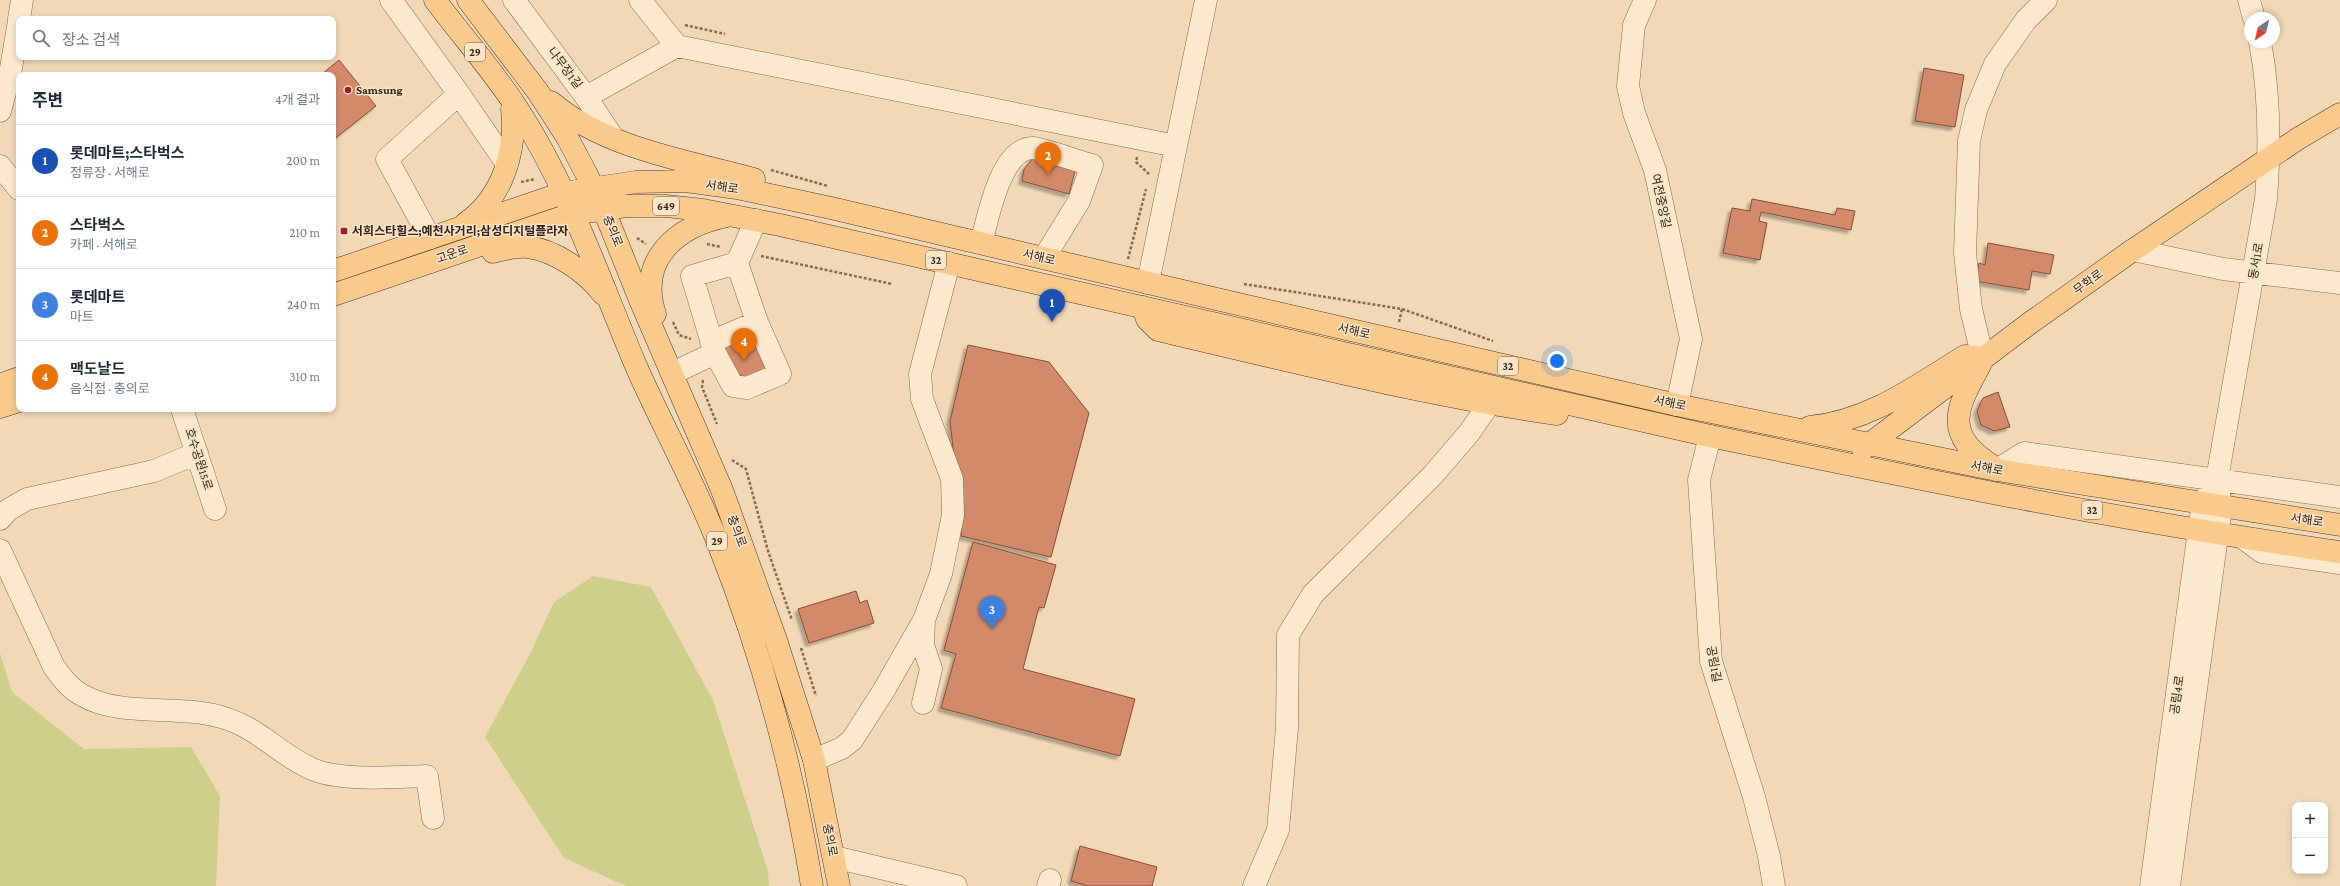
<!DOCTYPE html>
<html lang="ko">
<head>
<meta charset="utf-8">
<style>
  :root { --surface:#fff; --page:#f2f2f3; --text:#1f2937; --muted:#747a83; --line:#e0e1e3; --accent:#9b1e2d }
  body { margin:0; font-family:"Crimson Pro","Noto Sans KR",serif; background:var(--page); color:var(--text) }
  .controls { position:absolute; right:12px; bottom:12px; display:grid; overflow:hidden; border-radius:8px; box-shadow:0 2px 6px #0003 }
  .controls button { width:36px; height:36px; display:grid; place-items:center; padding:0; border:0; border-bottom:1px solid var(--line); background:var(--surface); color:var(--text); font:20px sans-serif }
  .compass { position:absolute; left:2244px; top:12px; width:36px; height:36px; border-radius:50%; background:var(--surface); box-shadow:0 2px 6px #0003; rotate:214deg }
  .you { position:absolute; left:1557px; top:361px; width:14px; height:14px; margin:-10px; border:3px solid #fff; border-radius:50%; background:#1a73e8; box-shadow:0 0 0 6px #1a73e833 }
  .badge { display:grid; place-items:center; width:26px; height:26px; border-radius:50%; background:var(--accent); color:#fff; font-size:13px; font-weight:700 }
  .pin { position:absolute; translate:-50% -33px; filter:drop-shadow(0 1px 2px #0008) }
  .pin::after { content:''; position:absolute; top:21px; width:14px; height:12px; background:inherit; clip-path:polygon(0 0,100% 0,50% 100%) }
  .list { margin:0; padding:0; list-style:none }
  h2 { display:flex; justify-content:space-between; align-items:center; height:52px; margin:0; padding:0 16px; font-size:17px }
  h2 small { font-size:13px; font-weight:400; color:var(--muted) }
  .list li { display:grid; grid-template-columns:26px 1fr auto; gap:12px; align-items:center; box-sizing:border-box; height:72px; padding:0 16px; border-top:1px solid var(--line) }
  .list b { display:block; font-size:15px; white-space:nowrap }
  .list p { margin:0; font-size:13px; white-space:nowrap; color:var(--muted) }
  .list em { font-size:13px; font-style:normal; color:var(--muted) }
  .icon { flex:none; width:22px; height:22px; fill:none; stroke:currentColor; stroke-width:2; stroke-linecap:round; stroke-linejoin:round }
  .map { position:relative; flex:none; width:2340px; height:886px; overflow:hidden }
  .search { position:absolute; background:var(--surface); box-shadow:0 2px 6px #0003; left:16px; top:16px; width:320px; height:44px; display:flex; align-items:center; gap:10px; box-sizing:border-box; padding:0 14px; border-radius:8px; color:var(--muted); font-size:15px }
  .panel { position:absolute; background:var(--surface); box-shadow:0 2px 6px #0003; left:16px; top:72px; width:320px; height:340px; border-radius:8px }
  .map>svg:first-child { display:block }
  .green { fill:#cfcf8c }
  .building { fill:#d38a6b; stroke:#894d36; filter:url(#shadow) }
  .lines { fill:none; stroke-linecap:round; stroke-linejoin:round }
  .minor-casing { stroke:#886952; stroke-width:23 }
  .major-casing { stroke:#553728; stroke-width:23 }
  .path { stroke:#886952; stroke-width:2.5; stroke-dasharray:3 2; stroke-linecap:butt }
  .minor { stroke:#fce8cc; stroke-width:22 }
  .major { stroke:#f9ca8b; stroke-width:22 }
  .poi-dot { fill:#9b1e2d; stroke:#f8e5c8; stroke-width:1.5 }
  .labels { text-anchor:middle; dominant-baseline:central; stroke-width:3; stroke-linejoin:round; paint-order:stroke }
  .shield { fill:#f8e5c8; stroke:#705d4e; stroke-width:1 }
  .shield-label { font-size:11px; font-weight:bold; fill:#352319 }
  .street-label { font-size:12px; fill:#352319; stroke:#f8e5c8 }
  .poi-label { font-size:12px; font-weight:bold; fill:#352319; stroke:#f8e5c8; text-anchor:start }
</style>
</head>
<body>
<div class="map">
<svg width="2340" height="886" viewBox="0 0 2340 886">
  <defs>
    <filter id="shadow"><feDropShadow dx="-3.5" dy="3.5" stdDeviation="1" flood-color="#0004"/></filter>
  </defs>
  <rect width="100%" height="100%" fill="#f1d9b8"/>
  <!-- green -->
  <path class="green" d="M593 576 651 587 713 700 768 871 769 886H626L564 858 485 737 530 654 554 602Z
    M0 653 12 692 84 749 191 747 220 796 216 886H0Z"/>
  <!-- building -->
  <path class="building" d="M339 60 376 106 333 140V75H321Z
    M1924 68 1964 75 1955 127 1915 121Z
    M1035 156 1076 168 1069 194 1022 181 1024 169Z
    M1752 199 1835 215 1837 208 1855 211 1851 230 1761 212 1759 221 1767 223 1760 260 1723 253 1732 208 1750 211Z
    M1988 243 2054 255 2050 274 2032 271 2029 290 1975 281 1979 263 1985 265Z
    M750 333 769 374 746 385 741 375 734 378 719 348Z
    M968 345 1049 362 1089 413 1051 557 961 536 963 493 954 457 950 421Z
    M1998 392 2010 427 1994 431 1981 425 1977 411 1983 398Z
    M973 542 1056 565 1044 608 1039 607 1023 669 1135 699 1120 756 941 708 956 654 944 650Z
    M856 591 860 603 867 600 874 623 809 643 798 609Z
    M1080 846 1157 867 1152 886H1088L1071 881Z"/>
  <g class="lines">
    <defs>
      <path id="minor" d="M391 0 459 94 507 164
        M514 0 586 97 613 138
        M640 0 677 46 1176 146
        M1645 0 1634 25 1628 86 1634 113 1655 170 1691 339 1677 405
        M2249 0 2254 18
        M19 19 22 0
        M586 97 677 46
        M0 111 10 74 19 21
        M0 166 19 189
        M430 238 387 159 459 94
        M981 243C988 219 1000 148 1033 148 1045 149 1079 162 1092 165L1079 201 1044 258
        M2133 250 2223 269 2340 283
        M737 263 757 322 780 374 747 388 733 386 715 353 692 276Z
        M737 263 756 220
        M1148 283 1206 0
        M711 342 757 322
        M1983 359 1971 309 1965 253 1969 141 1976 110 1995 64 2026 20 2046 0
        M673 373 715 353
        M182 409 215 509
        M1710 436 1699 480 1711 661 1754 797 1769 856 1774 886
        M1997 470 2024 453 2340 497
        M0 519 8 510 27 499 154 471 197 453
        M2243 538 2262 552 2340 563
        M0 550 54 667C62 678 70 689 82 695 121 718 177 704 221 717 258 727 277 753 310 768 338 782 395 777 427 776L433 818
        M923 703 931 669 923 645 924 620
        M814 760 842 748 852 740 884 690 924 620 941 574 953 515 952 479 922 399 920 374 949 263
        M834 857 956 886
        M1048 886 1050 880
        M1254 886 1278 830 1287 728 1288 635 1313 594 1432 476 1469 433 1489 404
        M2151 886 2199 530 2203 504 2212 487
        M2169 886 2221 507 2217 479 2266 199C2270 147 2270 94 2260 42"/>
      <path id="major" d="M435 0C461 35 491 68 515 105 568 185 599 278 636 366 662 425 694 482 718 543 762 654 793 768 812 886
        M468 0 538 92 567 137 586 173 604 210 640 300 722 490 776 640 814 760 839 886
        M551 102C604 148 688 161 754 179
        M466 223C502 198 517 151 512 109L515 105
        M493 252C504 249 515 246 527 247 555 250 586 272 603 294
        M333 271 563 193 636 182 686 181 737 188 831 208 1225 301 1677 405 1997 470 2340 525
        M333 295 572 214 626 206H666L703 210 780 225 1710 436C1919 479 2129 522 2340 552
        M1143 307 1147 319 1158 330C1290 361 1422 395 1557 414
        M655 314C637 259 677 226 727 216
        M1980 365C1955 410 1943 435 1994 467
        M0 385 19 378
        M0 407 19 401
        M1810 427C1870 421 1916 386 1965 356L1974 357
        M1863 449 2030 323 2133 250 2299 138 2340 114"/>
    </defs>
    <!-- minor casing -->
    <use href="#minor" class="minor-casing"/>
    <!-- major casing -->
    <use href="#major" class="major-casing"/>
    <!-- path -->
    <path class="path" d="M685 25 725 34
      M1137 157 1136 162 1149 174
      M771 170 828 186
      M521 182 535 179
      M637 238 646 244
      M707 244 721 247
      M761 256 892 284
      M1128 259 1146 189
      M1244 284 1402 309 1493 341
      M673 322 679 335 691 339
      M1399 322 1402 309
      M703 380 702 387 717 424
      M732 460 746 469 768 551 792 620
      M801 648 816 696"/>
    <!-- minor -->
    <use href="#minor" class="minor"/>
    <!-- major -->
    <use href="#major" class="major"/>
  </g>
  <!-- markers -->
  <g class="poi-dot">
    <circle cx="348" cy="90" r="4"/>
    <rect x="340" y="227" width="8" height="8" rx="2"/>
  </g>
  <g class="labels">
    <!-- shield labels -->
    <g class="shield">
      <rect x="465" y="43" width="20" height="18" rx="3"/>
      <rect x="653" y="197" width="26" height="18" rx="3"/>
      <rect x="926" y="251" width="20" height="18" rx="3"/>
      <rect x="1498" y="357" width="20" height="18" rx="3"/>
      <rect x="2082" y="501" width="20" height="18" rx="3"/>
      <rect x="707" y="532" width="20" height="18" rx="3"/>
    </g>
    <g class="shield-label">
      <text x="475" y="52">29</text>
      <text x="666" y="206">649</text>
      <text x="936" y="260">32</text>
      <text x="1508" y="366">32</text>
      <text x="2092" y="510">32</text>
      <text x="717" y="541">29</text>
    </g>
    <!-- street labels -->
    <g class="street-label">
      <text transform="translate(565 68) rotate(53)">나무장1길</text>
      <text transform="translate(722 187) rotate(8)">서해로</text>
      <text transform="translate(1661 201) rotate(78)">여전중앙길</text>
      <text transform="translate(613 231) rotate(68)">충의로</text>
      <text transform="translate(452 254) rotate(-19)">고운로</text>
      <text transform="translate(1039 257) rotate(13)">서해로</text>
      <text transform="translate(2256 261) rotate(-80)">동서1로</text>
      <text transform="translate(2088 282) rotate(-36)">무학로</text>
      <text transform="translate(1354 331) rotate(13)">서해로</text>
      <text transform="translate(1670 403) rotate(12)">서해로</text>
      <text transform="translate(199 459) rotate(72)">호수공원15로</text>
      <text transform="translate(1987 468) rotate(11)">서해로</text>
      <text transform="translate(2307 520) rotate(8)">서해로</text>
      <text transform="translate(737 531) rotate(70)">충의로</text>
      <text transform="translate(1714 664) rotate(80)">공림1길</text>
      <text transform="translate(2177 695) rotate(-82)">공림4로</text>
      <text transform="translate(830 840) rotate(79)">충의로</text>
    </g>
    <!-- poi labels -->
    <g class="poi-label">
      <text x="356" y="90">Samsung</text>
      <text x="352" y="231">서희스타힐스;예천사거리;삼성디지털플라자</text>
    </g>
  </g>
</svg>
<div class="controls">
<button>+</button>
<button>−</button>
</div>
<svg class="compass" viewBox="-18 -18 36 36"><path d="M0-13l5 13h-10z" fill="#e53935"/><path d="M0 13l5-13h-10z" fill="#747a83"/></svg>
<div class="you"></div>
<div class="pin badge" style="left:1052px;top:322px;background:#1a4fb4">1</div>
<div class="pin badge" style="left:1048px;top:175px;background:#e8710a">2</div>
<div class="pin badge" style="left:992px;top:629px;background:#3f7fe0">3</div>
<div class="pin badge" style="left:744px;top:361px;background:#e8710a">4</div>
<div class="search"><svg class="icon" aria-label="search" viewBox="0 0 24 24"><circle cx="10" cy="10" r="6"/><path d="M15 15l6 6"/></svg>장소 검색</div>
<section class="panel">
<h2>주변<small>4개 결과</small></h2>
<ul class="list">
<li><span class="badge" style="background:#1a4fb4">1</span><div><b>롯데마트;스타벅스</b><p>정류장 · 서해로</p></div><em>200 m</em></li>
<li><span class="badge" style="background:#e8710a">2</span><div><b>스타벅스</b><p>카페 · 서해로</p></div><em>210 m</em></li>
<li><span class="badge" style="background:#3f7fe0">3</span><div><b>롯데마트</b><p>마트</p></div><em>240 m</em></li>
<li><span class="badge" style="background:#e8710a">4</span><div><b>맥도날드</b><p>음식점 · 충의로</p></div><em>310 m</em></li>
</ul>
</section>
</div>
</body>
</html>
